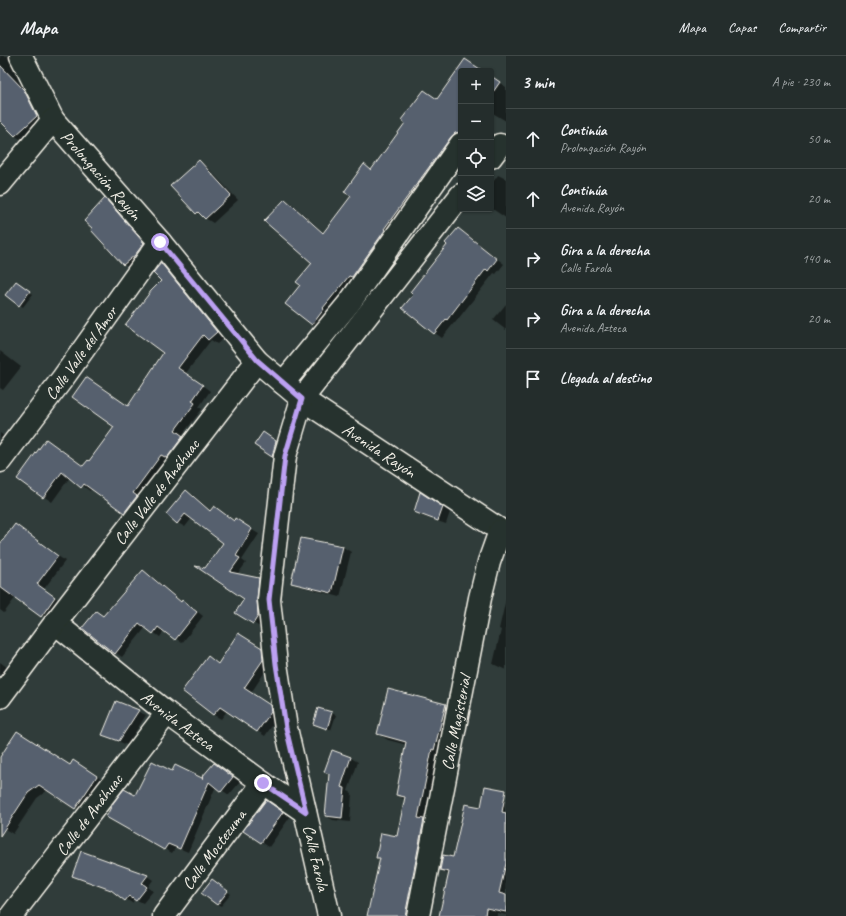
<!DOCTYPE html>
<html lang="es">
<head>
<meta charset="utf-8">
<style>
  :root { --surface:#242d2c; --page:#2c3534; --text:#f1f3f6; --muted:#a3a8a9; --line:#414948 }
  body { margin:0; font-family:Caveat,sans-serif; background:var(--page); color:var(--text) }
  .controls { position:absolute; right:12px; top:12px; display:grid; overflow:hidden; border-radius:4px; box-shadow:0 1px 3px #0004 }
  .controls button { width:36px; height:36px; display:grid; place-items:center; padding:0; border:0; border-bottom:1px solid var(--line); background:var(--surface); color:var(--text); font:20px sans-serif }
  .stop { position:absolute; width:12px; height:12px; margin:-9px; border:3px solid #bca0f2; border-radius:50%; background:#fff }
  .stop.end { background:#bca0f2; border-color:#fff; box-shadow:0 1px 4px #0008 }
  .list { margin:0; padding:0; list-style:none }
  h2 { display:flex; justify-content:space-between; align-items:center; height:52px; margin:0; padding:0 16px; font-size:17px }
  h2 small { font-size:13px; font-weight:400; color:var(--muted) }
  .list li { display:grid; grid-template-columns:26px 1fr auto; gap:12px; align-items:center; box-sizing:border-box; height:60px; padding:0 16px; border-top:1px solid var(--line) }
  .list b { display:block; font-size:15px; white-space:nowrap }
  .list p { margin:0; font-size:13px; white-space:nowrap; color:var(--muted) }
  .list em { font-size:13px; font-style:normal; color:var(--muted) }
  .icon { flex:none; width:22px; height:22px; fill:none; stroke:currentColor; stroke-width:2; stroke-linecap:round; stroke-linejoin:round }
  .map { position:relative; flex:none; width:506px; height:860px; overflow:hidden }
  header { display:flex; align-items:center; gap:24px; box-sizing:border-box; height:56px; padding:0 20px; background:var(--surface); border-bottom:1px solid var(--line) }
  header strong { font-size:19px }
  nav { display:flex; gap:22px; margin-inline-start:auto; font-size:14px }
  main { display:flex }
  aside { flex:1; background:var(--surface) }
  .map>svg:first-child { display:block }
  .shadow { fill:#0007 }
  .building { fill:#56606e; stroke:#f4f1e8 }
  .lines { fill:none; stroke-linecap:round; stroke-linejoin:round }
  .minor-casing { stroke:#f4f1e8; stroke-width:25 }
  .minor { stroke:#26332d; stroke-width:22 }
  .route { stroke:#bca0f2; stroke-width:5 }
  .labels { text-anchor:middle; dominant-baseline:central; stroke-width:3; stroke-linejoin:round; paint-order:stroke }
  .street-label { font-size:17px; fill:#f4f1e8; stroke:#26332d }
</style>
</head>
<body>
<header>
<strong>Mapa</strong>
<nav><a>Mapa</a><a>Capas</a><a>Compartir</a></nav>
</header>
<main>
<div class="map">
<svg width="506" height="860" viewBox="0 0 506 860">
  <rect width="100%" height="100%" fill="#303c3a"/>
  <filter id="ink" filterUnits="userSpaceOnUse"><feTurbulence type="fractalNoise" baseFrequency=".025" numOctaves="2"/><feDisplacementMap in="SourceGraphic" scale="8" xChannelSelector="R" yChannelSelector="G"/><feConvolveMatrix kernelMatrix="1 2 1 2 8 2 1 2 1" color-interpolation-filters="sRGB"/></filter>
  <g filter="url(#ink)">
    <!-- shadow -->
    <path class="shadow" d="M0 0H15L22 19 18 24 33 40 45 65 24 85 15 80 0 64Z
      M465 4 483 15H461V84L321 273 313 268 302 228 313 207 285 144 293 149 324 177 352 140 364 109 372 114 407 67 425 35 438 44Z
      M491 21 506 31V65L491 56Z
      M199 105 206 110 238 144 213 167 197 157Z
      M498 119 506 123V162L491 152V129Z
      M105 143 112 147 151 191 130 212 123 208Z
      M458 173 465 177 504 208 496 218 494 217 455 267H454L442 282 435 277 404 252 415 239 449 189Z
      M161 208 169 213 225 281 217 288 211 284 186 317 210 335 199 351 202 353 182 379 191 385 133 461 92 432 90 435 70 421 52 446 18 423 54 389 84 410 90 406 165 297Z
      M19 228 33 238 23 251 6 239Z
      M506 248V274L493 264Z
      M0 295 21 311 3 334 0 332Z
      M0 377 9 384 0 395Z
      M267 380 280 388 276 402 256 389Z
      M186 435 193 439 211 455 214 451 234 465 235 464 259 478 242 504 246 507 237 519 259 523 265 527V564L260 571 253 567 245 543 206 513 224 486 192 462 185 471 178 467Z
      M428 442 450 456 446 468 422 460 415 456Z
      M22 474 65 505 44 533 62 546 49 564 16 541 4 557 0 554V490Z
      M302 483 343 491 351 496 340 541 300 530 292 526Z
      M143 515 150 519 182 546 189 549 203 560 182 587 165 574 160 581 146 571 122 601 116 597 104 561Z
      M506 543V614L493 608 501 574 499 573Z
      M246 582 269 598 270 608 251 637 277 655 278 661 265 680 227 655 221 663 214 659 183 635 208 601 219 608Z
      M0 606 12 615 0 630Z
      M116 646 146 659 127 689 104 679Z
      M446 649 456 655 415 860H368L381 803 377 801 398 782 406 744 397 739 407 689 388 684 378 678Z
      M319 653 336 659 331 674 317 669Z
      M351 702 358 706 348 735 352 737 350 766 333 764 326 760Z
      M0 703 82 711 105 725 85 757 48 734 37 742 13 778 0 770Z
      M214 708 240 726 229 739 216 730 188 796 176 791 172 797 107 761 135 740 172 716 208 726Z
      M505 735 506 859 497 857V860H440L450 819 441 814 454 802 482 752Z
      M274 750 290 761 269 791 245 775Z
      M73 820H147L153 824 148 831 153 835 143 847 135 843 132 847 115 836 80 823Z
      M216 827 231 838 221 850 217 848Z
      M0 850 9 857 7 860H0Z"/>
    <!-- building -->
    <path class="building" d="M465 3 483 15H461V76L455 77 451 81 384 173 385 174 352 221 349 220 323 252 324 253 312 269 285 248 300 229 296 226 312 207 264 165 285 143 323 177 351 140 344 136 364 108 371 114 405 67 401 64 424 34 437 43Z
      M0 9 24 34 37 60 15 80 0 65Z
      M491 20 500 26 491 39Z
      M199 104 231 139 205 163 198 156 196 158 170 130Z
      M105 142 144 187 135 199 123 209 91 174 92 172 84 165Z
      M458 172 497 203 488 215 486 213 447 264 446 263 434 278 402 252 413 239 410 236 447 189 445 187Z
      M161 207 217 276 208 284 203 279 178 312 203 329 192 345 195 347 175 374 183 380 167 402 161 399 133 437 137 440 124 457 84 428 81 432 62 416 43 442 17 423 46 383 83 410 88 404 89 405 114 371 72 341 86 321 128 350 163 297 125 269 151 235 161 225 153 217Z
      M16 225 30 235 19 250 5 239Z
      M263 376 276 385 272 401 254 389Z
      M186 434 210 455 214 450 234 465 235 462 252 473 236 500 240 502 230 516 259 522 257 543 258 560 253 568 235 557 244 543 195 510 205 512 223 487 185 458 177 468 166 458Z
      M420 436 443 451 438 465 414 456Z
      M15 468 58 500 37 528 55 541 41 561 0 531V488Z
      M301 482 343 490 332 537 291 527Z
      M143 514 181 546 182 544 197 556 175 584 158 571 153 578 139 567 115 598 82 572 96 555 103 560Z
      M238 577 262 592 263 604 244 632 270 649 271 656 257 676 220 651 213 659 182 635 208 600 218 608Z
      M388 633 446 648 434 694 432 693 418 762 424 763 405 860H367L380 802H376L381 777 397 780 405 741 396 739 406 686 377 678Z
      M116 645 139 654 119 685 102 679Z
      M318 652 332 656 327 673 313 668Z
      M17 675 70 709 73 704 97 720 75 753 39 729 28 737 0 780V701Z
      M332 694 351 701 341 731 345 732 342 762 325 760 329 718 324 716Z
      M152 705 172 715 175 709 204 723 202 721 214 707 233 721 221 736 209 726 180 793 168 788 164 794 106 761 113 747 124 733 135 739Z
      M485 730 506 734 502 756 506 757V807L499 837 506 839V856L486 852 485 860H439L449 816 440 814 443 799 453 801 465 748 481 751Z
      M266 744 283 756 261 787 243 775Z
      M81 795 148 819 142 827 147 831 136 845 129 840 125 845 111 834 72 820Z
      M212 823 228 835 217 849 201 837Z"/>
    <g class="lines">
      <defs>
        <g id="minor">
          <path id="s1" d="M21 0 53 64 160 186 257 305 302 343 506 478"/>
          <path d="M491 101 500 89"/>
          <path d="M0 128 53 64"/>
          <path d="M283 327 350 246 461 88"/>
          <path id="s2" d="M0 405 63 322 160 186"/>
          <path id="s3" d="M55 567 167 657 263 727 305 756"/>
          <path id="s4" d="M0 641 55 567 257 305"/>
          <path id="s5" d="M11 860 167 657"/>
          <path id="s6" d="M164 860 263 727"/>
          <path d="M329 860 286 672 276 608 269 544 285 400 302 343 461 139"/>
          <path id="s7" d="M418 860 480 542 489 506 500 475"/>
        </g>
      </defs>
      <!-- minor casing -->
      <use href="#minor" class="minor-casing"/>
      <!-- minor -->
      <use href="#minor" class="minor"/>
    </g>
  </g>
  <g class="lines" filter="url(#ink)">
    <!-- route -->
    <path class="route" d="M160 186 257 304 302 343 285 400 269 544 276 608 286 672 306 756 263 727"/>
  </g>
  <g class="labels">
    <!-- street labels -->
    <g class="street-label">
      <text stroke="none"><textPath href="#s1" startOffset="145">Prolongación Rayón</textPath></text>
      <text stroke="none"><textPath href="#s2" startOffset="135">Calle Valle del Amor</textPath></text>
      <text stroke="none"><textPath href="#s1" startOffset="539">Avenida Rayón</textPath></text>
      <text stroke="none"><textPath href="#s4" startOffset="258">Calle Valle de Anáhuac</textPath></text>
      <text stroke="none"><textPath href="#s3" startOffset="157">Avenida Azteca</textPath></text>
      <text stroke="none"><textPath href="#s7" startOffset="197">Calle Magisterial</textPath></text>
      <text stroke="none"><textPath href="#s5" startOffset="128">Calle de Anáhuac</textPath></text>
      <text stroke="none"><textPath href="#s6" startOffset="83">Calle Moctezuma</textPath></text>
      <text transform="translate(316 802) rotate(77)">Calle Farola</text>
    </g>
  </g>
</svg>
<div class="controls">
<button>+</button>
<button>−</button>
<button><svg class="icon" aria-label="locate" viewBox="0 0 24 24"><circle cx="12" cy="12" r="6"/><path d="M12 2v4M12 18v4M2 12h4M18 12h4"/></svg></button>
<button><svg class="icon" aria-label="layers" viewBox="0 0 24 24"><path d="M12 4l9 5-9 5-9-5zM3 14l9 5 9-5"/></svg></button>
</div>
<div class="stop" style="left:160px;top:186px"></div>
<div class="stop end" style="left:263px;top:727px"></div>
</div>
<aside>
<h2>3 min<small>A pie · 230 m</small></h2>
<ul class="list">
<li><svg class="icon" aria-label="ahead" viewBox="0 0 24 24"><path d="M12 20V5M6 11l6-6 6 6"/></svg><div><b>Continúa</b><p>Prolongación Rayón</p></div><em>50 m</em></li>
<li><svg class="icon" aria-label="ahead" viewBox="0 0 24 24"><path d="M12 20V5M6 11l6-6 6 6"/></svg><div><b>Continúa</b><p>Avenida Rayón</p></div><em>20 m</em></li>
<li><svg class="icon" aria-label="right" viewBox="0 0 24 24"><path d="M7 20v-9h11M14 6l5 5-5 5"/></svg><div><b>Gira a la derecha</b><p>Calle Farola</p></div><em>140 m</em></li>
<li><svg class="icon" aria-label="right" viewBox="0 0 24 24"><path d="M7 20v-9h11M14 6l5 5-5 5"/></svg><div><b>Gira a la derecha</b><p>Avenida Azteca</p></div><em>20 m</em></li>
<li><svg class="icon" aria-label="arrive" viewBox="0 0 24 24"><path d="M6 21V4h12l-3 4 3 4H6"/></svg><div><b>Llegada al destino</b></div></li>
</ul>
</aside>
</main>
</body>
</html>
